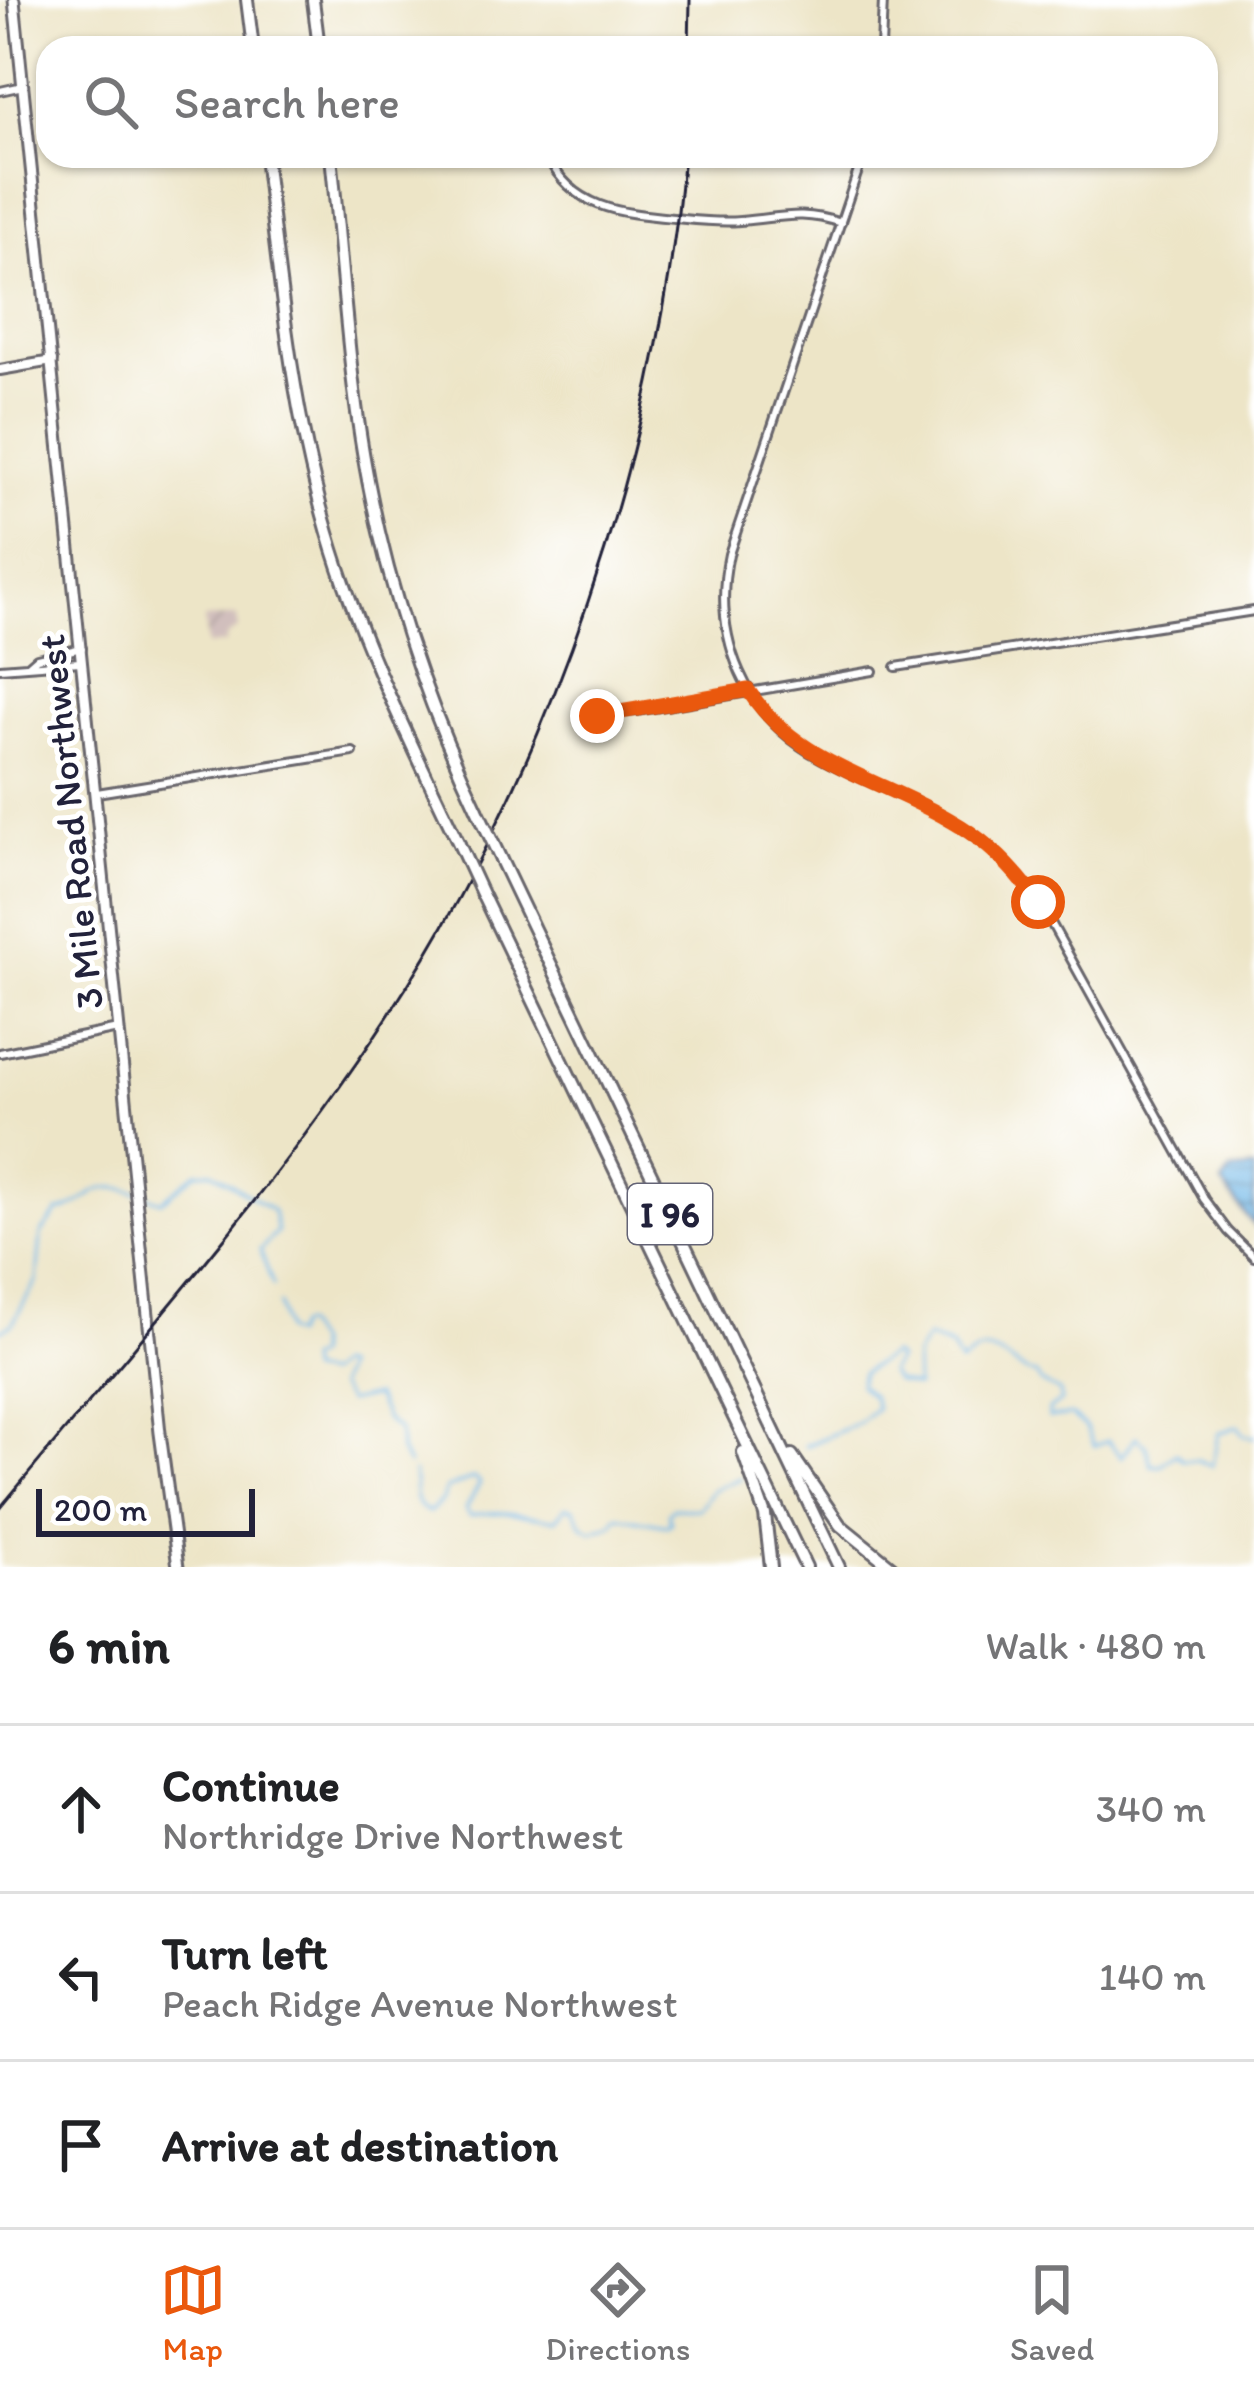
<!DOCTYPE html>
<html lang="en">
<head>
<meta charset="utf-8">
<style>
  :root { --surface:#fff; --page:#f6f6f6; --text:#202124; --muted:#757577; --line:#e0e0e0; --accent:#ea580c }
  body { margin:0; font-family:Itim,sans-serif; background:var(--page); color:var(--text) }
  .scale { position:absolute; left:36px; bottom:30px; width:219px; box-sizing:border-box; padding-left:12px; border:6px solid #22223b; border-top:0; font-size:33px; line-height:42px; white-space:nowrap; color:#22223b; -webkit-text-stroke:9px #fff; paint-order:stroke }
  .stop { position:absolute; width:36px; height:36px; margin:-27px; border:9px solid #ea580c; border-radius:50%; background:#fff }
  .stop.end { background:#ea580c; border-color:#fff; box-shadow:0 3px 12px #0008 }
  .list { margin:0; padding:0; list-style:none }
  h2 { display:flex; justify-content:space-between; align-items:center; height:156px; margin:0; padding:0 48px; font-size:51px }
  h2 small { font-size:39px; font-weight:400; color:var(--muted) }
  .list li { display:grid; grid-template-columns:78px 1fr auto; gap:36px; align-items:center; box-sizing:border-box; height:168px; padding:0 48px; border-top:3px solid var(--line) }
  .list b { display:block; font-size:45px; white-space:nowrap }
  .list p { margin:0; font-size:39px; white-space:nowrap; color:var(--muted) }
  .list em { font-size:39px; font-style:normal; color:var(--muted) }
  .icon { flex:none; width:66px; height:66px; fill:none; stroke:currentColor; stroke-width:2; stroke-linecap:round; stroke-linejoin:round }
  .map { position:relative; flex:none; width:1254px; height:1567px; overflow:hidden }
  .search { position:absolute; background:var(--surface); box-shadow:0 3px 9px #0004; left:36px; right:36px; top:36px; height:132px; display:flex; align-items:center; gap:30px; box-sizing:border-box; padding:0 42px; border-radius:36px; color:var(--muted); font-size:45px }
  .sheet { height:660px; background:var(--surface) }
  nav { display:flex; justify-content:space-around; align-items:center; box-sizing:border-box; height:168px; border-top:3px solid var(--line); background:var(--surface); font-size:33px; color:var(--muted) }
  nav a { display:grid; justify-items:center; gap:6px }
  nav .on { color:var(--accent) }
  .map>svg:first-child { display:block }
  .industrial { fill:url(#industrial-furrows) }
  .water { fill:url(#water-rules); stroke:#486c91; stroke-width:3 }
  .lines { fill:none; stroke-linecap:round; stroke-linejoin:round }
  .stream { stroke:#6fb7e7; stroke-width:3 }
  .minor-casing { stroke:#69666c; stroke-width:12 }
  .tertiary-casing { stroke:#69666c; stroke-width:14 }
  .secondary-casing { stroke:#69666c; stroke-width:15 }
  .motorway-casing { stroke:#69666c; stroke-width:16 }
  .minor { stroke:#fff; stroke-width:6 }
  .tertiary { stroke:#fff; stroke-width:8 }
  .secondary { stroke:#fff; stroke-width:9 }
  .motorway { stroke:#fff; stroke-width:10 }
  .rail { stroke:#22223b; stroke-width:3 }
  .motorway-bridge-casing { stroke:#69666c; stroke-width:16; stroke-linecap:butt }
  .motorway-bridge { stroke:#fff; stroke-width:10 }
  .route { stroke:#ea580c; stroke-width:15 }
  .labels { text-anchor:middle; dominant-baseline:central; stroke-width:10; stroke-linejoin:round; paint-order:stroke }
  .shield { fill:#fff; stroke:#646476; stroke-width:3 }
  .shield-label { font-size:36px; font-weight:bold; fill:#22223b }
  .street-label { font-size:39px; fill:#22223b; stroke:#fff }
</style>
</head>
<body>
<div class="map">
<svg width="1254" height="1567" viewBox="0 0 1254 1567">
  <defs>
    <pattern id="industrial-furrows" width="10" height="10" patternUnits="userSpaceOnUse" patternTransform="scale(3)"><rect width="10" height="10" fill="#d1bfbd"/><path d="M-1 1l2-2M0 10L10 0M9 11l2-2" fill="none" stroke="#b3a4a3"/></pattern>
    <pattern id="water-rules" width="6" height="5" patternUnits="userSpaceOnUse" patternTransform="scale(3)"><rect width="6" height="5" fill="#6fb7e7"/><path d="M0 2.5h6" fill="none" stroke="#5b94bc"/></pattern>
  </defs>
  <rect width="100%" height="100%" fill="#fff"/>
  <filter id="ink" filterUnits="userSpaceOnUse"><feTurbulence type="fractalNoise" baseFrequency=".00833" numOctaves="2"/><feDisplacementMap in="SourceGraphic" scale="24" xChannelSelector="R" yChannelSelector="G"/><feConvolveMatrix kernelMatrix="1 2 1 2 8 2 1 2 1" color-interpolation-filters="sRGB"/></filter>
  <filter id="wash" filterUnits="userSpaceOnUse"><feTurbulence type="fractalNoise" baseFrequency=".004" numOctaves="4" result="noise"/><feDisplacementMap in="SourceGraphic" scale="48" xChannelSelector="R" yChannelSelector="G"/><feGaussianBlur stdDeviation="2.7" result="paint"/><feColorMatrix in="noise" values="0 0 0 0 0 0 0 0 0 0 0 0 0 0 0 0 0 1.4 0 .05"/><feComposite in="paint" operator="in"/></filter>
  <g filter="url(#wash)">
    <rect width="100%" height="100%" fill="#ede5c7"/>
    <!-- industrial -->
    <path class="industrial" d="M237 616 238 629 227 636 225 644 207 646 204 619Z"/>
    <!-- water -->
    <path class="water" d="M1254 1169V1226L1222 1184 1231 1171Z"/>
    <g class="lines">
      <!-- stream -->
      <path class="stream" d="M279 1305 285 1332 293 1336 297 1326 302 1324 315 1344V1356L307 1360 308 1372 326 1375 336 1365 343 1367 337 1387 347 1402 375 1396 386 1420 399 1431 400 1451 408 1465
        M0 1331 12 1324 37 1280 41 1234 58 1212C74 1208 80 1202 93 1193 115 1180 140 1194 162 1201L197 1172 212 1171 273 1211 277 1232 260 1250 273 1285
        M805 1446 858 1423 876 1408 872 1396 859 1385 862 1373 892 1354 897 1359 889 1372 895 1381 916 1387 915 1357 927 1338 951 1347 960 1363C967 1360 972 1355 978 1352 998 1345 1015 1371 1036 1375L1041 1383 1060 1392 1061 1401 1049 1410V1418L1071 1415 1086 1428 1094 1446 1108 1441 1121 1457 1136 1437 1146 1445 1151 1465 1160 1466 1176 1453 1182 1460H1198L1212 1466 1218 1434 1238 1426 1244 1435 1254 1437
        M413 1473C417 1488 410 1506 429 1512L443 1500 446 1489 474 1478 480 1483 466 1509 470 1516C500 1508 525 1517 556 1519L566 1507 574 1509 583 1526 592 1531 613 1524 617 1516 667 1525 671 1522 668 1514 673 1508 699 1509 712 1490 741 1478"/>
    </g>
  </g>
  <g filter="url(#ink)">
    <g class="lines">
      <defs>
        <path id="minor" d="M881 48 883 0
          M0 91 23 86
          M547 156C573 209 620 213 674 218 695 220 718 223 740 221 781 218 800 209 841 223
          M863 156 729 554C711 636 745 718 820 758 866 783 917 798 962 827 996 849 1023 878 1045 912L1204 1199 1228 1231 1254 1257
          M29 665 37 658 82 648
          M896 667 1254 611
          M0 668 80 662
          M580 716 636 711 873 671
          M97 793 353 752
          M0 1053 118 1029"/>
        <path id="tertiary" d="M0 370 52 361"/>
        <path id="secondary" d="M14 0 160 1433 178 1567"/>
        <path id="motorway" d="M247 0 253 48
          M313 0 319 48
          M265 156C280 284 292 409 328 533 360 642 411 743 459 844
          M331 156C343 268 348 384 371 495 393 605 429 708 477 809
          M501 860 839 1567
          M483 896 806 1567
          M743 1452 765 1515 771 1567
          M792 1455 840 1525 892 1567"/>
      </defs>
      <!-- minor casing -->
      <use href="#minor" class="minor-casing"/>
      <!-- tertiary casing -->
      <use href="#tertiary" class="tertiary-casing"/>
      <!-- secondary casing -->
      <use href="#secondary" class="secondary-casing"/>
      <!-- motorway casing -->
      <use href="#motorway" class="motorway-casing"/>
      <!-- minor -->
      <use href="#minor" class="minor"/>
      <!-- tertiary -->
      <use href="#tertiary" class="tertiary"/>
      <!-- secondary -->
      <use href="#secondary" class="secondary"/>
      <!-- motorway -->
      <use href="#motorway" class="motorway"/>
      <!-- rail -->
      <path class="rail" d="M689 48 690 0
        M0 1508C133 1347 274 1191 388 1016 553 764 656 455 684 156"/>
      <defs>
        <path id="motorway-bridge" d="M477 809 501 860
          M459 844 483 896"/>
      </defs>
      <!-- motorway-bridge casing -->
      <use href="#motorway-bridge" class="motorway-bridge-casing"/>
      <!-- motorway-bridge -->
      <use href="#motorway-bridge" class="motorway-bridge"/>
    </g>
  </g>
  <g class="lines" filter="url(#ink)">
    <!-- route -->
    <path class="route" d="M597 716 748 690C796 763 878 778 950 820 986 840 1014 868 1038 902"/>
  </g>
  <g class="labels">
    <!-- shield labels -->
    <rect class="shield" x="628" y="1184" width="84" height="60" rx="9"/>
    <g class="shield-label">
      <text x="670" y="1214">I 96</text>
    </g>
    <!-- street labels -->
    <g class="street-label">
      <text transform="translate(70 822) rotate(-96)">3 Mile Road Northwest</text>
    </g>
  </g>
</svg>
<div class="scale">200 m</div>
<div class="stop" style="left:1038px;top:902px"></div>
<div class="stop end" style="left:597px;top:716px"></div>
<div class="search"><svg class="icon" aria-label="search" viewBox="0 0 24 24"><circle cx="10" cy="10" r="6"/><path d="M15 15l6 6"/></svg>Search here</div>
</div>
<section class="sheet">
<h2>6 min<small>Walk · 480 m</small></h2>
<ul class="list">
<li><svg class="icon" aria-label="ahead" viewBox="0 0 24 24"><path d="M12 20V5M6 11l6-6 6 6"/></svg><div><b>Continue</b><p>Northridge Drive Northwest</p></div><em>340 m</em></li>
<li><svg class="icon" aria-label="left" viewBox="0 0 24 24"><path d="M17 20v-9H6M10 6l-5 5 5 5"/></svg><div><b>Turn left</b><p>Peach Ridge Avenue Northwest</p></div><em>140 m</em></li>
<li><svg class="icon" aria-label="arrive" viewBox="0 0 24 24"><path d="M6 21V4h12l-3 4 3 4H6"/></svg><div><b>Arrive at destination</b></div></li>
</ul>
</section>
<nav>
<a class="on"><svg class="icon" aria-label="map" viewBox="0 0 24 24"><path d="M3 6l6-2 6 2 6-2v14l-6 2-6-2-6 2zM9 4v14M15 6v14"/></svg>Map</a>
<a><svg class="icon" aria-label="directions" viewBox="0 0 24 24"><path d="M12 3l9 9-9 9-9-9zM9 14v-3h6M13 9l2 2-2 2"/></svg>Directions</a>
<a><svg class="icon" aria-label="saved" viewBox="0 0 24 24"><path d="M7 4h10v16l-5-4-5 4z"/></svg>Saved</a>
</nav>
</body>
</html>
